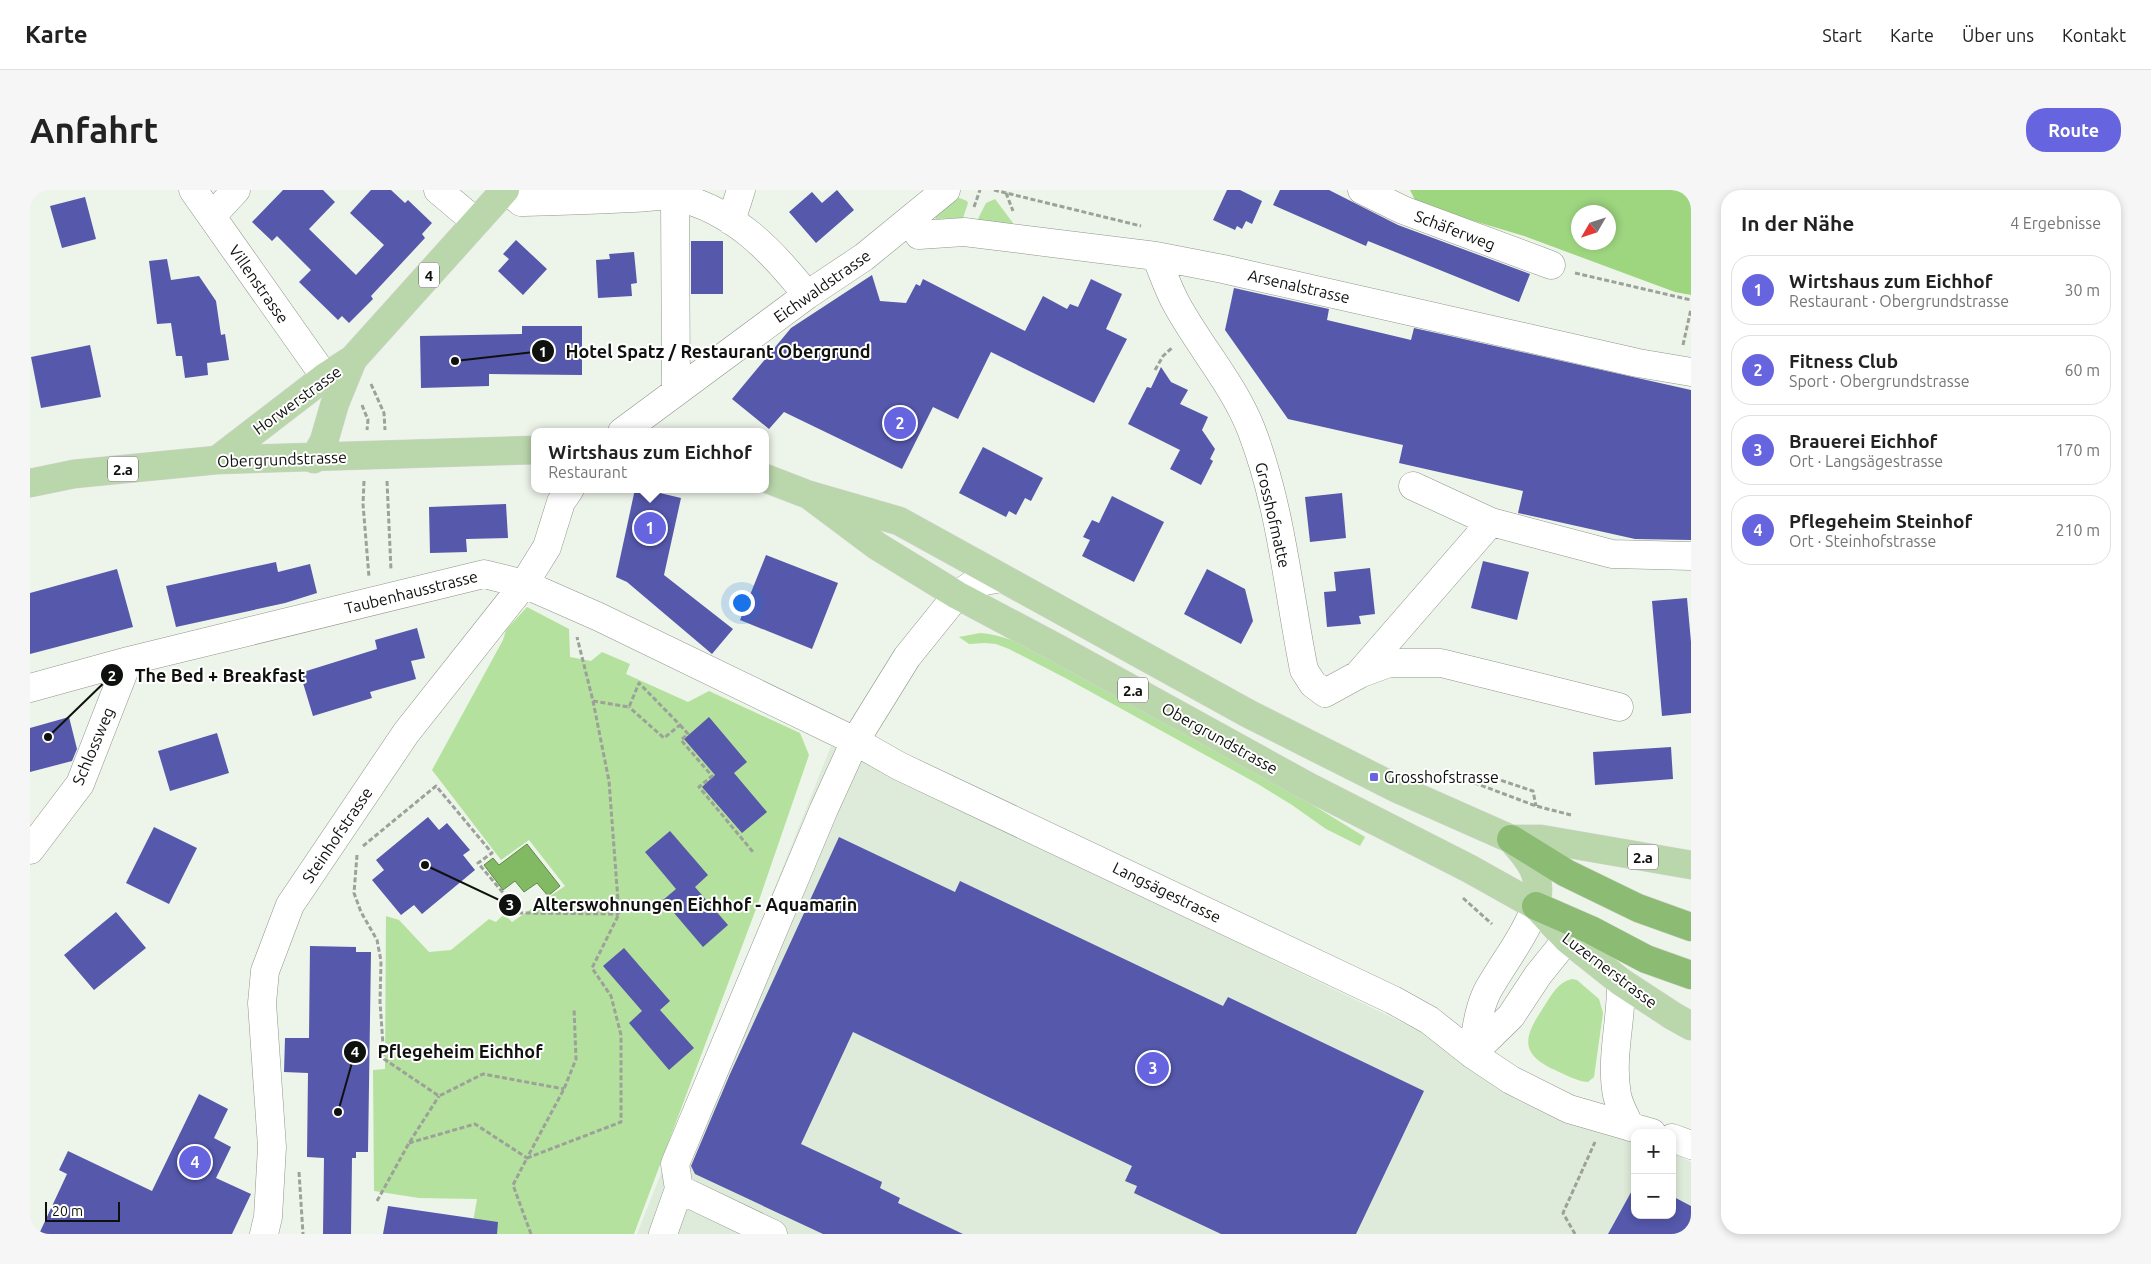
<!DOCTYPE html>
<html lang="de">
<head>
<meta charset="utf-8">
<style>
  :root { --surface:#fff; --page:#f6f6f6; --text:#222; --muted:#767676; --line:#e0e0e0; --accent:#6665df }
  body { margin:0; font-family:Ubuntu,sans-serif; background:var(--page); color:var(--text) }
  .controls { position:absolute; right:15px; bottom:15px; display:grid; overflow:hidden; border-radius:10px; box-shadow:0 2px 8px #0003 }
  .controls button { width:45px; height:45px; display:grid; place-items:center; padding:0; border:0; border-bottom:1px solid var(--line); background:var(--surface); color:var(--text); font:25px sans-serif }
  .compass { position:absolute; left:1541px; top:15px; width:45px; height:45px; border-radius:50%; background:var(--surface); box-shadow:0 2px 8px #0003; rotate:231deg }
  .scale { position:absolute; left:15px; bottom:12px; width:75px; box-sizing:border-box; padding-left:5px; border:2px solid #0f110e; border-top:0; font-size:14px; line-height:18px; white-space:nowrap; color:#0f110e; -webkit-text-stroke:4px #fff; paint-order:stroke }
  .you { position:absolute; left:711px; top:412px; width:18px; height:18px; margin:-12px; border:4px solid #fff; border-radius:50%; background:#1a73e8; box-shadow:0 0 0 8px #1a73e833 }
  .badge { display:grid; place-items:center; width:32px; height:32px; border-radius:50%; background:var(--accent); color:#fff; font-size:16px; font-weight:700 }
  .pin { position:absolute; translate:-50% -50%; border:2px solid #fff; box-shadow:0 1px 5px #0006 }
  .popup { position:absolute; left:501px; top:238px; width:238px; height:65px; box-sizing:border-box; display:grid; place-content:center; border-radius:10px; background:var(--surface); filter:drop-shadow(0 1px 4px #0005); font-size:16px; white-space:nowrap; color:var(--muted) }
  .popup b { font-size:19px; color:var(--text) }
  .popup::after { content:''; position:absolute; left:50%; top:100%; margin-left:-10px; border:10px solid transparent; border-top-color:var(--surface) }
  .list { margin:0; padding:0; list-style:none }
  h2 { display:flex; justify-content:space-between; align-items:center; height:65px; margin:0; padding:0 20px; font-size:21px }
  h2 small { font-size:16px; font-weight:400; color:var(--muted) }
  .list li { display:grid; grid-template-columns:32px 1fr auto; gap:15px; align-items:center; box-sizing:border-box; height:70px; margin:0 10px 10px; padding:0 10px; border:1px solid var(--line); border-radius:20px }
  .list b { display:block; font-size:19px; white-space:nowrap }
  .list p { margin:0; font-size:16px; white-space:nowrap; color:var(--muted) }
  .list em { font-size:16px; font-style:normal; color:var(--muted) }
  .map { position:relative; flex:none; width:1661px; height:1044px; overflow:hidden; border-radius:20px }
  header { display:flex; align-items:center; gap:30px; box-sizing:border-box; height:70px; padding:0 25px; background:var(--surface); border-bottom:1px solid var(--line) }
  header strong { font-size:24px }
  nav { display:flex; gap:28px; margin-inline-start:auto; font-size:18px }
  .intro { display:flex; align-items:center; justify-content:space-between; box-sizing:border-box; height:120px; padding:0 30px }
  h1 { margin:0; font-size:35px }
  .button { padding:12px 22px; border-radius:20px; background:var(--accent); color:#fff; font-size:18px; font-weight:700 }
  main { display:flex; gap:30px; padding:0 30px }
  aside { flex:1; background:var(--surface); border-radius:20px; box-shadow:0 2px 8px #0003 }
  .map>svg:first-child { display:block }
  .built { fill:#dfebda }
  .green { fill:#b4e19d }
  .forest { fill:#9ed67f; fill-rule:evenodd }
  .water { fill:#82b963; stroke:#60874a }
  .building { fill:#5558ab }
  .lines { fill:none; stroke-linecap:round; stroke-linejoin:round }
  .minor-casing { stroke:#8f968c; stroke-width:29 }
  .major-casing { stroke:#d4d4d4; stroke-width:29 }
  .highway-casing { stroke:#d4d4d4; stroke-width:29 }
  .path { stroke:#9ca199; stroke-width:3; stroke-dasharray:5 2.5; stroke-linecap:butt }
  .minor { stroke:#fff; stroke-width:28 }
  .major { stroke:#bad6ab; stroke-width:28 }
  .highway { stroke:#8cbb73; stroke-width:28 }
  .poi-dot { fill:#6665df; stroke:#fff; stroke-width:2 }
  .labels { text-anchor:middle; dominant-baseline:central; stroke-width:4; stroke-linejoin:round; paint-order:stroke }
  .shield { fill:#fff; stroke:#575856; stroke-width:1 }
  .shield-label { font-size:15px; font-weight:bold; fill:#0f110e }
  .street-label { font-size:16px; fill:#0f110e; stroke:#fff }
  .poi-label { font-size:16px; fill:#0f110e; stroke:#fff; text-anchor:start }
  .leader { fill:none; stroke:#0f110e; stroke-width:2 }
  .callout-dot { fill:#0f110e; stroke:#fff; stroke-width:2 }
  .mark-label { font-size:15px; text-anchor:middle; font-weight:bold; fill:#fff }
  .callout-label { font-size:18px; text-anchor:middle; font-weight:bold; fill:#0f110e; stroke:#fff; stroke-width:4; stroke-linejoin:round; paint-order:stroke }
</style>
</head>
<body>
<header>
<strong>Karte</strong>
<nav><a>Start</a><a>Karte</a><a>Über uns</a><a>Kontakt</a></nav>
</header>
<div class="intro"><h1>Anfahrt</h1><a class="button">Route</a></div>
<main>
<div class="map">
<svg width="1661" height="1044" viewBox="0 0 1661 1044">
  <rect width="100%" height="100%" fill="#edf4e9"/>
  <!-- built -->
  <path class="built" d="M801 556 1605 945V1025H1642V963L1661 972V1044H607Z"/>
  <!-- green -->
  <path class="green" d="M927 7 937 11 938 13 933 28 906 29 904 26Z
    M965 9 983 33 981 36 950 32 948 29 956 13Z
    M497 417 539 439 540 467 561 471 572 462 600 474 596 484 658 512 679 501 770 543 779 565 726 719 604 1044H441L447 1009 389 1008 344 1001 343 880 355 879 356 726 369 730 399 762 421 760 459 729 466 732 474 724 482 732 535 696 499 650 471 670 402 580 473 450 476 440Z
    M950 443C974 445 992 454 1014 464L1235 586 1335 647 1330 656 1296 639 1262 615 1228 594 1041 491 979 459 966 454 955 453 939 454 929 447Z
    M1542 789 1547 790 1569 809 1573 823 1564 887 1558 892C1546 891 1536 885 1525 880 1486 862 1496 844 1515 815 1523 803 1528 792 1542 789Z"/>
  <!-- forest -->
  <path class="forest" d="M1380 0H1661V105L1645 102 1494 46 1387 14ZM1548 22H1578V52H1548Z"/>
  <!-- water -->
  <path class="water" d="M497 654 530 696 518 706 507 693 494 702 485 691 473 700 454 675 463 668 469 675Z"/>
  <!-- building -->
  <path class="building" d="M253 0H293L305 12 279 39 326 85 354 55 320 23 341 0H361L375 13 378 10 402 33 392 44 395 48 341 106 343 109 319 133 312 126 308 130 269 92 281 80 247 46 242 51 222 32Z
    M807 0 824 20 786 53 759 22 782 2 792 13Z
    M1197 0H1210L1232 11 1222 34 1216 31 1212 39 1207 36 1205 40 1183 30Z
    M1250 0H1299L1368 35 1500 84 1489 112 1338 51 1336 56 1243 15Z
    M55 7 66 49 32 58 20 16Z
    M486 50 517 79 493 105 468 81 479 69 473 64Z
    M661 51H693V104H661Z
    M604 62 607 93 601 94 602 106 568 108 566 70 580 69 579 64Z
    M137 69 141 90 169 86 186 111 191 145 195 144 199 170 177 173 178 185 155 188 152 166H146L141 133 127 134 119 71Z
    M842 85 850 111 876 113 886 94 890 96 893 89 995 141 1013 106 1037 119 1040 114 1048 117 1061 89 1092 104 1076 139 1097 149 1064 213 961 162 928 229 903 217 872 279 754 222 739 239 702 209 761 138Z
    M1204 98 1299 119 1297 130 1381 150 1384 138 1661 200V350L1605 349 1488 323 1493 301 1369 273 1373 255 1258 229 1195 140Z
    M492 136H552V185L459 184V196L391 198 390 146 492 144Z
    M60 155 71 207 11 218 1 167Z
    M1131 177 1141 192 1158 200 1150 214 1178 227 1172 240 1185 259 1180 269 1183 271 1171 295 1140 279 1150 260 1098 234 1117 197 1121 198Z
    M953 257 1013 288 1001 311 995 308 986 325 979 321 976 327 929 303Z
    M605 299H613L651 308 634 385 703 439 682 464 597 392 586 387Z
    M1312 303 1316 348 1280 352 1275 307Z
    M1082 306 1134 332 1104 392 1052 366 1060 350 1053 347 1062 330 1069 333Z
    M476 314 478 348 436 349 437 362 400 363 399 317Z
    M736 365 808 393 782 459 710 430Z
    M1453 371 1499 382 1487 430 1441 418Z
    M246 372 248 382 280 374 287 403 255 413 146 437 136 396Z
    M1340 378 1345 424 1329 426 1331 434 1297 437 1294 402 1306 401 1304 382Z
    M87 379 103 437 0 464V403Z
    M1177 379 1215 399 1223 431 1211 454 1154 424Z
    M1657 408 1661 452V523L1632 526 1622 411Z
    M387 438 395 468 381 471 386 489 340 502 342 508 283 526 270 483 347 459 345 450Z
    M39 527 47 559 42 571 0 582V538Z
    M679 527 717 572 704 583 737 622 712 643 672 597 685 585 654 549Z
    M187 543 199 583 140 601 128 561Z
    M1641 557 1643 589 1565 595 1563 562Z
    M398 627 409 640 417 633 440 660 433 665 445 680 392 724 384 715 371 725 342 690 354 680 346 670Z
    M124 637 167 658 139 714 96 693Z
    M640 641 678 685 665 697 698 735 673 757 633 710 646 699 615 662Z
    M809 647 925 702 930 691 1193 816 1198 807 1394 901 1326 1044H1191L1104 1003 1107 996 1095 991 1102 976 823 842 771 954 852 992 850 998 870 1008 868 1013 933 1044H793L665 984 661 976 700 884Z
    M86 722 116 758 64 800 34 765Z
    M280 756 326 757V762H341L338 962H326V968H322L321 1044H293L294 968 277 967 278 883 254 882 255 848H279Z
    M594 758 640 811 630 820 664 858 639 880 599 833 612 821 573 776Z
    M169 904 198 919 184 948 201 957 186 988 221 1004 202 1044H9L37 984 29 980 38 961 122 1001Z
    M1605 995V1025H1642V1006L1661 1016V1044H1578Z
    M358 1016 468 1032 467 1044H353Z"/>
  <g class="lines">
    <defs>
      <path id="minor" d="M163 0 295 187
        M408 0 446 32
        M477 0 491 12C527 11 564 10 601 8 615 8 632 4 646 7 703 19 743 62 777 105
        M1332 0 1373 20 1521 75
        M645 7 646 202
        M182 26 206 0
        M880 30 889 45 934 42 1126 66 1193 79 1608 173 1661 182
        M701 31 711 0
        M1126 66C1133 83 1138 99 1147 115 1170 157 1203 194 1221 239 1251 316 1258 400 1274 480L1283 494 1295 503 1328 485 1461 332
        M592 242 777 105 834 67 916 0
        M1383 296 1461 332 1582 364 1661 366
        M1329 484 1359 473H1411L1589 517
        M0 498 98 471 454 384 494 394 569 427 825 551 869 576 1363 810 1399 830 1442 864 1481 890 1539 919 1622 943
        M0 660 50 594 98 471
        M1591 792C1592 829 1580 868 1587 905 1589 916 1596 927 1600 937
        M1442 864 1481 826 1508 785 1537 749 1543 745 1559 741
        M1442 864C1446 843 1448 819 1458 800 1474 772 1494 747 1506 716
        M1642 948 1661 955
        M649 999 743 1044
        M234 1044 238 1027 242 957 232 813 235 781 260 715 376 543 494 394 517 357 531 312 540 299
        M633 1044 649 999 645 974 794 619 825 551 877 467 927 405 945 393 971 388"/>
      <path id="major" d="M284 269 294 251 305 213 323 169
        M187 270 295 187 323 169 475 0
        M735 288 779 305 869 331 1219 524 1368 599 1481 649C1501 671 1513 686 1506 716
        M0 293 44 284 187 270 505 260
        M779 305 847 356 927 405 1029 459 1279 597 1440 679 1506 716 1537 749 1591 792 1643 826 1661 836
        M1481 649H1511L1661 675"/>
      <path id="highway" d="M1481 649 1536 683 1608 718 1661 737
        M1506 716 1561 740 1616 769 1661 785"/>
    </defs>
    <!-- minor casing -->
    <use href="#minor" class="minor-casing"/>
    <!-- major casing -->
    <use href="#major" class="major-casing"/>
    <!-- highway casing -->
    <use href="#highway" class="highway-casing"/>
    <!-- path -->
    <path class="path" d="M964 0 1111 36
      M976 3 983 21
      M944 17 950 0
      M1545 83 1661 110
      M1653 155 1661 119
      M1125 180 1133 166 1143 157
      M341 194 354 223 355 240
      M332 215 338 230 337 240
      M334 291 333 314 339 387
      M357 291 361 380
      M563 511 599 517 609 493 650 535 634 548 599 517
      M650 535 658 544 651 550 682 586 669 597 723 662
      M1464 588 1503 601 1506 616
      M1437 590 1506 616 1541 625
      M333 656 406 596 462 663 448 673 490 723 589 724
      M327 665 324 703 331 722 347 750 351 771 350 812 354 869 409 906 453 884 534 899
      M1433 708 1462 734
      M379 953 445 934 497 968 534 899 546 869 544 818
      M269 982 273 1044
      M347 1011 379 953 409 906
      M501 1044 483 995 497 968 591 932V845L581 806 562 778 589 724 579 591 563 511 547 447
      M1545 1044 1533 1023 1565 952"/>
    <!-- minor -->
    <use href="#minor" class="minor"/>
    <!-- major -->
    <use href="#major" class="major"/>
    <!-- highway -->
    <use href="#highway" class="highway"/>
  </g>
  <!-- markers -->
  <rect class="poi-dot" x="1339" y="582" width="10" height="10" rx="2.5"/>
  <g class="labels">
    <!-- shield labels -->
    <g class="shield">
      <rect x="389" y="72.5" width="20" height="25" rx="4"/>
      <rect x="78" y="266.5" width="30" height="25" rx="4"/>
      <rect x="1088" y="487.5" width="30" height="25" rx="4"/>
      <rect x="1598" y="654.5" width="30" height="25" rx="4"/>
    </g>
    <g class="shield-label">
      <text x="399" y="85">4</text>
      <text x="93" y="279">2.a</text>
      <text x="1103" y="500">2.a</text>
      <text x="1613" y="667">2.a</text>
    </g>
    <!-- street labels -->
    <g class="street-label">
      <text transform="translate(1425 40) rotate(21)">Schäferweg</text>
      <text transform="translate(229 94) rotate(55)">Villenstrasse</text>
      <text transform="translate(792 96) rotate(-35)">Eichwaldstrasse</text>
      <text transform="translate(1269 96) rotate(13)">Arsenalstrasse</text>
      <text transform="translate(267 210) rotate(-36)">Horwerstrasse</text>
      <text transform="translate(252 269) rotate(-2)">Obergrundstrasse</text>
      <text transform="translate(1243 325) rotate(77)">Grosshofmatte</text>
      <text transform="translate(381 402) rotate(-14)">Taubenhausstrasse</text>
      <text transform="translate(1190 548) rotate(29)">Obergrundstrasse</text>
      <text transform="translate(63 556) rotate(-67)">Schlossweg</text>
      <text transform="translate(307 645) rotate(-56)">Steinhofstrasse</text>
      <text transform="translate(1137 702) rotate(26)">Langsägestrasse</text>
      <text transform="translate(1580 780) rotate(37)">Luzernerstrasse</text>
    </g>
    <!-- poi labels -->
    <g class="poi-label">
      <text x="1354" y="587">Grosshofstrasse</text>
    </g>
  </g>
  <!-- callouts -->
  <path class="leader" d="M425 171L513 161M18 547L82 485M395 675L480 715M308 922L325 862"/>
  <g class="callout-dot">
    <circle cx="425" cy="171" r="5"/>
    <circle cx="18" cy="547" r="5"/>
    <circle cx="395" cy="675" r="5"/>
    <circle cx="308" cy="922" r="5"/>
    <circle cx="513" cy="161" r="12"/>
    <circle cx="82" cy="485" r="12"/>
    <circle cx="480" cy="715" r="12"/>
    <circle cx="325" cy="862" r="12"/>
  </g>
  <g class="mark-label">
    <text x="513" y="167">1</text>
    <text x="82" y="491">2</text>
    <text x="480" y="720">3</text>
    <text x="325" y="867">4</text>
  </g>
  <g class="callout-label">
    <text x="688" y="168">Hotel Spatz / Restaurant Obergrund</text>
    <text x="190" y="492">The Bed + Breakfast</text>
    <text x="665" y="721">Alterswohnungen Eichhof - Aquamarin</text>
    <text x="430" y="868">Pflegeheim Eichhof</text>
  </g>
</svg>
<div class="controls">
<button>+</button>
<button>−</button>
</div>
<svg class="compass" viewBox="-18 -18 36 36"><path d="M0-13l5 13h-10z" fill="#e53935"/><path d="M0 13l5-13h-10z" fill="#767676"/></svg>
<div class="scale">20 m</div>
<div class="you"></div>
<div class="pin badge" style="left:620px;top:338px">1</div>
<div class="popup"><b>Wirtshaus zum Eichhof</b>Restaurant</div>
<div class="pin badge" style="left:870px;top:233px">2</div>
<div class="pin badge" style="left:1123px;top:878px">3</div>
<div class="pin badge" style="left:165px;top:972px">4</div>
</div>
<aside>
<h2>In der Nähe<small>4 Ergebnisse</small></h2>
<ul class="list">
<li><span class="badge">1</span><div><b>Wirtshaus zum Eichhof</b><p>Restaurant · Obergrundstrasse</p></div><em>30 m</em></li>
<li><span class="badge">2</span><div><b>Fitness Club</b><p>Sport · Obergrundstrasse</p></div><em>60 m</em></li>
<li><span class="badge">3</span><div><b>Brauerei Eichhof</b><p>Ort · Langsägestrasse</p></div><em>170 m</em></li>
<li><span class="badge">4</span><div><b>Pflegeheim Steinhof</b><p>Ort · Steinhofstrasse</p></div><em>210 m</em></li>
</ul>
</aside>
</main>
</body>
</html>
